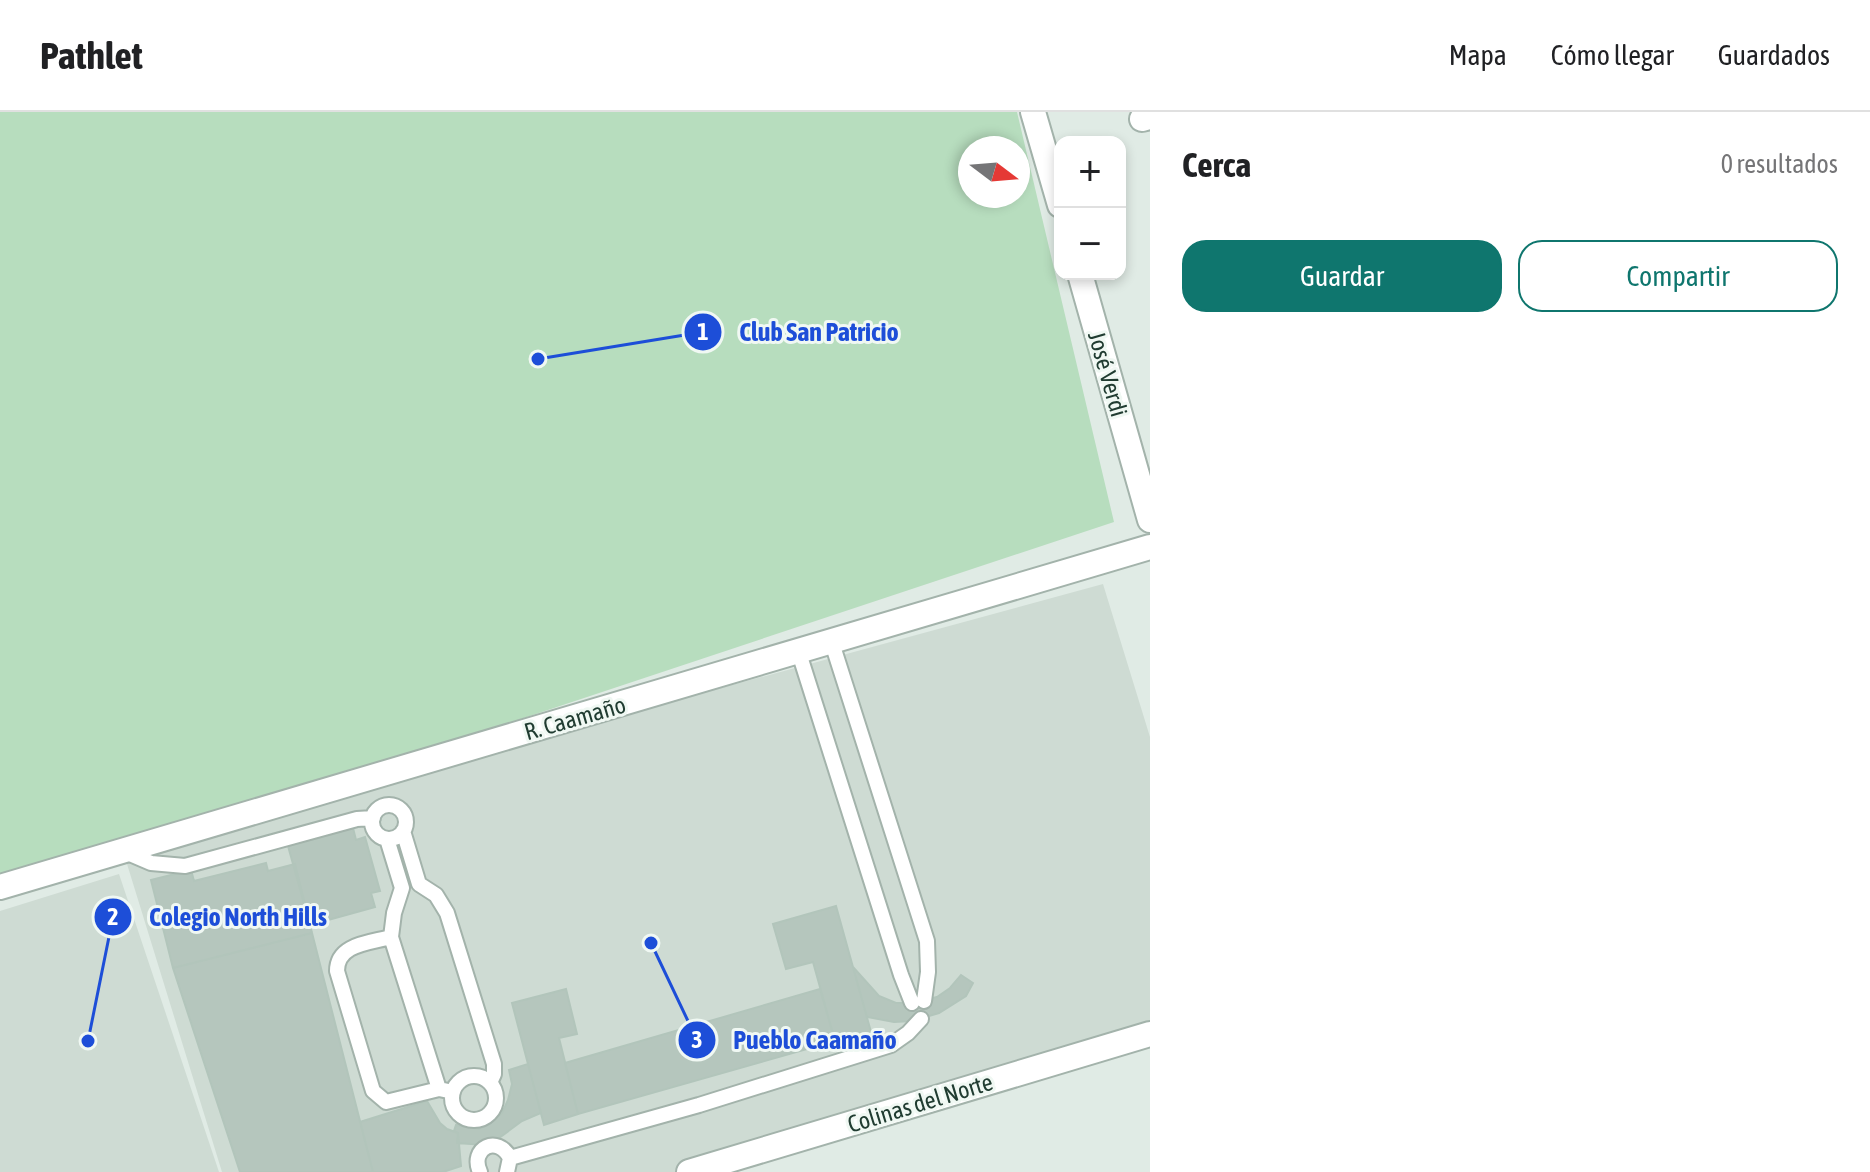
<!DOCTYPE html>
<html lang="es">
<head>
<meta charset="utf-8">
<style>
  :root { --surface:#fff; --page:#f2f2f2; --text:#202124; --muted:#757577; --line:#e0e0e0; --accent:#0f766e }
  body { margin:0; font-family:"Asap Condensed",sans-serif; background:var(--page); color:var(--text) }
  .controls { position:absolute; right:24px; top:24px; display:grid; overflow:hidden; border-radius:16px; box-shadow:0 4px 12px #0003 }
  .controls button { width:72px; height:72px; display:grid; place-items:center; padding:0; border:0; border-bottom:2px solid var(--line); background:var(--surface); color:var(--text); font:40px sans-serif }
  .compass { position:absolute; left:958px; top:24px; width:72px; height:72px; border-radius:50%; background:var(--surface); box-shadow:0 4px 12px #0003; rotate:106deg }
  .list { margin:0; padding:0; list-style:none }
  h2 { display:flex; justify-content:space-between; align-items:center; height:104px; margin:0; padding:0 32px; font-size:34px }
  h2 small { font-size:26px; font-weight:400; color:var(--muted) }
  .actions { display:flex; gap:16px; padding:24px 32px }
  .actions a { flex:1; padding:18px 0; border:2px solid var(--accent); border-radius:24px; text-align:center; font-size:28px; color:var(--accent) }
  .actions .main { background:var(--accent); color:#fff }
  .map { position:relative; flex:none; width:1150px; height:1060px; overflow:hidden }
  header { display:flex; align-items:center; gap:48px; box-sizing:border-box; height:112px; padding:0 40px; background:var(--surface); border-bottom:2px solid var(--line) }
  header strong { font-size:38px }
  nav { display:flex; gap:44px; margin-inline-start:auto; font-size:28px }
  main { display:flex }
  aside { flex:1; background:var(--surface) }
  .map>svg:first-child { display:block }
  .built { fill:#cedbd3 }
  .green { fill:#b7ddbe; fill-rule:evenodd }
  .building { fill:#b5c6bd; stroke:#b2c5bb; stroke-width:2 }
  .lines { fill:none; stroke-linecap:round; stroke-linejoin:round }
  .service-casing { stroke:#a3b3ab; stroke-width:18 }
  .minor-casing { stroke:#a3b3ab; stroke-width:28 }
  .tertiary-casing { stroke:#a3b3ab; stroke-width:28 }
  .service { stroke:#fff; stroke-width:14 }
  .minor { stroke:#fff; stroke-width:24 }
  .tertiary { stroke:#fff; stroke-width:24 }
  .labels { text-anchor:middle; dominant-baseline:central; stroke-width:6; stroke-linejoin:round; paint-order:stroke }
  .street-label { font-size:24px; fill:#203c31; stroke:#f0f8f3 }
  .leader { fill:none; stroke:#1d4ed8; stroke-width:3 }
  .callout-dot { fill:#1d4ed8; stroke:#f0f8f3; stroke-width:3 }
  .mark-label { font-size:24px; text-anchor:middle; font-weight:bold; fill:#fff }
  .callout-label { font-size:26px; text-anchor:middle; font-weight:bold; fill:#1d4ed8; stroke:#f0f8f3; stroke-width:6; stroke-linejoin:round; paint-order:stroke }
</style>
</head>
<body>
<header>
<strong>Pathlet</strong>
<nav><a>Mapa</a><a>Cómo llegar</a><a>Guardados</a></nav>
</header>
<main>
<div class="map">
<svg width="1150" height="1060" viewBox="0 0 1150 1060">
  <rect width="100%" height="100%" fill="#e0ebe5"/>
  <!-- built -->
  <path class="built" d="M1103 472 1150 625V922L689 1060H222L123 739Z
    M119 762 219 1060H0V799Z"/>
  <!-- green -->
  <path class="green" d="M0 0H1017L1114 410 123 739 0 775ZM970 36H1018V84H970Z"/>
  <!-- building -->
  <path class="building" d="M353 716 356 728 365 725 380 779 371 781 375 795 310 813 288 734Z
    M266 751 268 759 295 752 312 821 173 856 151 768 191 758 194 769Z
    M836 794 871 920 835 929 813 850 786 857 773 812Z
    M312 821 373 1060H240L173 856Z
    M853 855 879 884 896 891H912L937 885 950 876 961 863 973 871 966 884 939 901 912 909 894 910 867 905Z
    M566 877 577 922 559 926 578 1002 544 1013 512 891Z
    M820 877 835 929 578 1002 565 951Z
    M528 952 541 1001 522 1009 495 1029 486 1033 457 1031 458 1021 454 1019 456 1013 479 1017 490 1012 502 1001 508 988 512 972 509 958Z
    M427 989 440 1011 447 1017 458 1021 461 1054 443 1060H373L360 1010Z"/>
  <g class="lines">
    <defs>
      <path id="service" d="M832 531 927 829 928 860 924 889
        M799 541 901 863 912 891
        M372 710a17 17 0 1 1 34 0a17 17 0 1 1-34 0Z
        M403 719 419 772 436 783 447 801 494 952V962L490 971
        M387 727 402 776 394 801 391 825 439 977 453 980
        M123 739 151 751 185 754 357 707 373 706
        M391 825C369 831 337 832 337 859L373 979 386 990 439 977
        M452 986a22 22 0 1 1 44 0a22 22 0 1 1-44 0Z
        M510 1046 699 993 891 933 908 921 921 907
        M480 1060C469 1036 498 1022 510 1046L507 1060"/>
      <path id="minor" d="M1033 0 1060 93
        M1142 7 1150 5
        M1080 162 1150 408
        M689 1060 1150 922"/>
      <path id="tertiary" d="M0 775 1150 435"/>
    </defs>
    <!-- service casing -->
    <use href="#service" class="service-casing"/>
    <!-- minor casing -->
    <use href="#minor" class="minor-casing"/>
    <!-- tertiary casing -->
    <use href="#tertiary" class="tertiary-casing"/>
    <!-- service -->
    <use href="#service" class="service"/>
    <!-- minor -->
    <use href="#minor" class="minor"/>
    <!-- tertiary -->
    <use href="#tertiary" class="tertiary"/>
  </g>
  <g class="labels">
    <!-- street labels -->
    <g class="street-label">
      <text transform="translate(1108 262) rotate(74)">José Verdi</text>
      <text transform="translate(575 606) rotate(-16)">R. Caamaño</text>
      <text transform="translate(920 991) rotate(-17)">Colinas del Norte</text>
    </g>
  </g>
  <!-- callouts -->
  <path class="leader" d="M538 247L703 220M88 929L113 805M651 831L697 928"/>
  <g class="callout-dot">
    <circle cx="538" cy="247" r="8"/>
    <circle cx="88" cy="929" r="8"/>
    <circle cx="651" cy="831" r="8"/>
    <circle cx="703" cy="220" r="20"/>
    <circle cx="113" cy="805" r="20"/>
    <circle cx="697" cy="928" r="20"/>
  </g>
  <g class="mark-label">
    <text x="703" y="228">1</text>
    <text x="113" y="813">2</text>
    <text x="697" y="936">3</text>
  </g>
  <g class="callout-label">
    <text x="819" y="229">Club San Patricio</text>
    <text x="238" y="814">Colegio North Hills</text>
    <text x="815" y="937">Pueblo Caamaño</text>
  </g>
</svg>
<div class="controls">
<button>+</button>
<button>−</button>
</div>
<svg class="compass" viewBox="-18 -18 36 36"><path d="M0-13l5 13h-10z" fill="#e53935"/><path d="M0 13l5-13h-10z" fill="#757577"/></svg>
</div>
<aside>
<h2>Cerca<small>0 resultados</small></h2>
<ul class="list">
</ul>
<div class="actions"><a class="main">Guardar</a><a>Compartir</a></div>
</aside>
</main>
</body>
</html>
